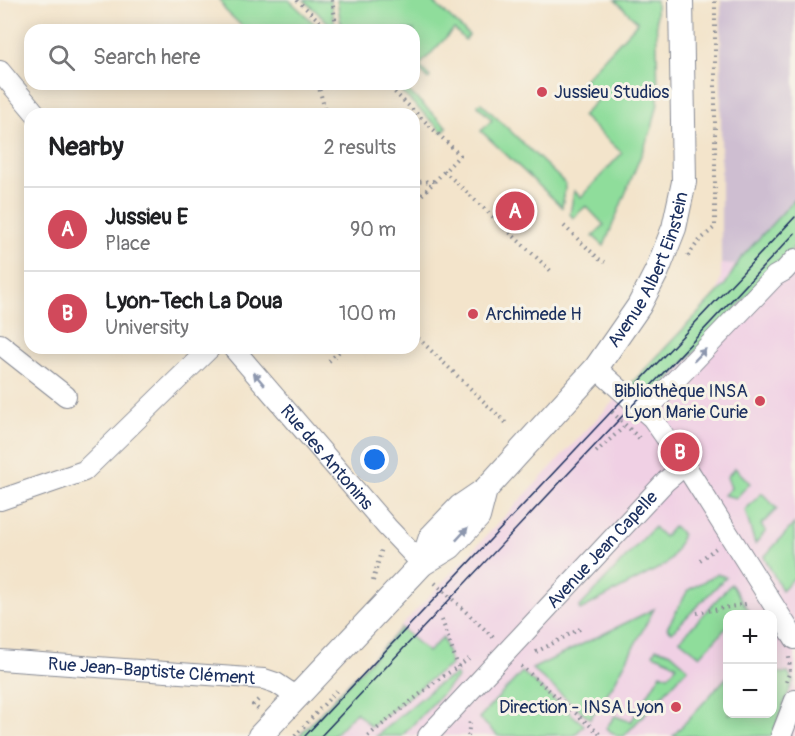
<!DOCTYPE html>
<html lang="en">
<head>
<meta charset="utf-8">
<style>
  :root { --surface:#fff; --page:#f6f6f6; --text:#202124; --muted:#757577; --line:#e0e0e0; --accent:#d1495b }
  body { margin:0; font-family:Pangolin,sans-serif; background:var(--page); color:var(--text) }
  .controls { position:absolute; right:18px; bottom:18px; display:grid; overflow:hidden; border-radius:12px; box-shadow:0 3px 15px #0003 }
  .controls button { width:54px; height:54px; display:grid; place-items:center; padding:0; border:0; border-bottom:2px solid var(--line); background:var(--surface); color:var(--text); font:30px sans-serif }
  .you { position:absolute; left:375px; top:460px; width:21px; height:21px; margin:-15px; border:4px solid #fff; border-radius:50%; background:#1a73e8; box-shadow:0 0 0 9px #1a73e833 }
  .badge { display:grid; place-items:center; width:39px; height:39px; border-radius:50%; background:var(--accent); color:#fff; font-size:20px; font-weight:700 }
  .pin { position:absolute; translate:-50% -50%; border:3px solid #fff; box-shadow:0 2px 6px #0006 }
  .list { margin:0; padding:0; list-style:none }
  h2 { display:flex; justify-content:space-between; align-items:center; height:78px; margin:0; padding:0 24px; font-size:26px }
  h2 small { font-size:20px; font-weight:400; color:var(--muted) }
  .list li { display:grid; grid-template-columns:39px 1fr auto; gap:18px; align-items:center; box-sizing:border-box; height:84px; padding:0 24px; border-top:2px solid var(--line) }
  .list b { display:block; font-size:22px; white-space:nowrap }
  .list p { margin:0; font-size:20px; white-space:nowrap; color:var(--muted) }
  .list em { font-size:20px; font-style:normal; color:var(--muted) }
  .icon { flex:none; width:33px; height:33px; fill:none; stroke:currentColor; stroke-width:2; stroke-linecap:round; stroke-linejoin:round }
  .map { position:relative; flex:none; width:795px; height:736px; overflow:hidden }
  .search { position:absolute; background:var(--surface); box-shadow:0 3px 15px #0003; left:24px; top:24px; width:396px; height:66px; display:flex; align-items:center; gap:15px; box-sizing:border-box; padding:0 21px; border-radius:18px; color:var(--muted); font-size:22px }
  .panel { position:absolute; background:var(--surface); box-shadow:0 3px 15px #0003; left:24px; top:108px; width:396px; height:246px; border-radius:18px }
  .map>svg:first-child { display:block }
  .built { fill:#f0d0e4; fill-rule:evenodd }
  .industrial { fill:#cebed1 }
  .green { fill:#8fdd9b; stroke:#55867c; stroke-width:1.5 }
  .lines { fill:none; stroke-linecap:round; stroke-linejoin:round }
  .minor-casing { stroke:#878a94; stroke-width:22 }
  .tertiary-casing { stroke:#878a94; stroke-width:26 }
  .path { stroke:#878a94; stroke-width:4; stroke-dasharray:1.5 4.5; stroke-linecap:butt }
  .minor { stroke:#fff; stroke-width:20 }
  .tertiary { stroke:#fff; stroke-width:24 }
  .tram { stroke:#1b2f5e; stroke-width:1.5 }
  .oneway { fill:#8d97ae }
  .poi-dot { fill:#d1495b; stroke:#f7f3e8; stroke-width:2 }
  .labels { text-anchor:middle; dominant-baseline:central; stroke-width:6; stroke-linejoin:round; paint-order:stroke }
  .poi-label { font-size:18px; fill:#1b2f5e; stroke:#f7f3e8; text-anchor:start }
  .street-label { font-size:18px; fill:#1b2f5e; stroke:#f7f3e8 }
</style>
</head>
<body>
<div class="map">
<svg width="795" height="736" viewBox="0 0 795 736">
  <rect width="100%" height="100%" fill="#f7f3e8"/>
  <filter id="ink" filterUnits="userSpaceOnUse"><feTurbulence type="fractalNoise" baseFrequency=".0167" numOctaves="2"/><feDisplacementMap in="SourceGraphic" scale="12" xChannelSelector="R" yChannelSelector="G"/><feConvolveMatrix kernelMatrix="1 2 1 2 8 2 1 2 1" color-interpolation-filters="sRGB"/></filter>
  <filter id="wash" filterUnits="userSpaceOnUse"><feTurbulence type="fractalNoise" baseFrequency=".008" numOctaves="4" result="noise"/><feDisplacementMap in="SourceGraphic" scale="24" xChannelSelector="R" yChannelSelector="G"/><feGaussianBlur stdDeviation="1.35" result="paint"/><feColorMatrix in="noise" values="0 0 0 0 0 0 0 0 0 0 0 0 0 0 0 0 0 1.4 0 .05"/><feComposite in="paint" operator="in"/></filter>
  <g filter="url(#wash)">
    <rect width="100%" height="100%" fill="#f3e4cb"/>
    <!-- built -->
    <path class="built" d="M721 0H795V736H297L718 291 721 276ZM728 614H772V714H728Z"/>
    <!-- industrial -->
    <path class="industrial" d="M721 0H795V201L735 265 721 264Z"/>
    <!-- green -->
    <path class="green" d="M220 0H289L321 30H246L225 10Z
      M304 0H330L336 30Z
      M337 0H431L469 35 465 40 454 29 419 66 430 77 428 79 417 68 414 71V30H342Z
      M615 0H656L658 103 652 128 604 246 593 236 604 225 586 206 573 218 570 214 574 191 581 197 622 153 582 116 598 99 581 83 638 22Z
      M393 84H401L447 127 443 132Z
      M481 103 566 184 562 207 481 131 492 120 478 106V104Z
      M795 199V246L652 397 646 398 631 384 725 285 741 258Z
      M735 468 750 483 736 498 724 495 731 488 727 477Z
      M762 493 777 509 761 525 766 531 755 544 745 510Z
      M794 524 795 577 782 590 764 557Z
      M674 526 682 534C679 547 674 555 665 565L580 610 579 608 654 527 664 537Z
      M717 574 726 577 672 632 667 628 688 590Z
      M731 584 751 614H728L727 627 700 656 680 640Z
      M654 609 613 685 590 719 532 669Z
      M401 628 428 652 443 637 451 665 433 677 371 727 356 712 333 736H299Z
      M656 648 671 653 688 668 624 736H617L606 728 615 716 631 722 661 673 668 676 677 666 668 660 653 654Z
      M773 669 778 673H788L793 681 772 736H673L727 677 728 714H772Z
      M522 672 584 725 575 735 498 736 479 718Z
      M456 674 458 677 402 736H376L437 685Z"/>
  </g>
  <g filter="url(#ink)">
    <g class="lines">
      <defs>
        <g id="minor">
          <path d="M0 71 36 114"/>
          <path d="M0 344 66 396"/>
          <path id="s1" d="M233 348 387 527 422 564"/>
          <path d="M645 412 775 276 784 271 795 259"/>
          <path d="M685 465 795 639"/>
          <path d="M0 500 84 471 210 348"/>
          <path id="s2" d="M0 660 264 679 276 683 297 697"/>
          <path id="s3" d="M428 736 666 481 685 465 652 418 596 368"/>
          <path d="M781 736 795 700"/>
        </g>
        <g id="tertiary">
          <path id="s4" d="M422 564 431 537 460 507 485 490 596 368 639 306 657 271 674 228 684 182 681 0"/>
          <path d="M260 736 422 564 450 547 478 517 485 490"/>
        </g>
      </defs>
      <!-- minor casing -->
      <use href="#minor" class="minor-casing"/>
      <!-- tertiary casing -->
      <use href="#tertiary" class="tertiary-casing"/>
      <!-- path -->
      <path class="path" d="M297 0 329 30
        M332 0 337 30
        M318 84 326 114
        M386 84 460 155 414 203
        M444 171 552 272
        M414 182 434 181
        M564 226 599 259 605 262
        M688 256 698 242 715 227V0
        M414 277V280
        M414 334 506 423
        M329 361 343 348
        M612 412 639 438
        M596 452 626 425
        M700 560 716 548
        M373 581 382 548
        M435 583 495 639
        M697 613 746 604
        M442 620 459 669
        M536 652 580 629
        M521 666 602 736
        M786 682 790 671 789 657
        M258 709 253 705 260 698
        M295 736 339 688
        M368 736 435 682 469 659
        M468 736 470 720"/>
      <!-- minor -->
      <use href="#minor" class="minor"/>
      <!-- tertiary -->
      <use href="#tertiary" class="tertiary"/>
      <!-- tram -->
      <path class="tram" d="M305 736 795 217
        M321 736 795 233"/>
    </g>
    <!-- one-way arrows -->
    <defs><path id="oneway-solid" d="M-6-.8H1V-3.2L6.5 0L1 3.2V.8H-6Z" transform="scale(1.5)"/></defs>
    <g class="oneway">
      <use href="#oneway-solid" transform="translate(700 355) rotate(-46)"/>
      <use href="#oneway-solid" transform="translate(259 379) rotate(-130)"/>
      <use href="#oneway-solid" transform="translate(462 534) rotate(-47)"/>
    </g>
  </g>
  <!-- markers -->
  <g class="poi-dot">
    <circle cx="542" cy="92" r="6"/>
    <circle cx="473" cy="314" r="6"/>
    <circle cx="760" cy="401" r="6"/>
    <circle cx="676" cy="707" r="6"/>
  </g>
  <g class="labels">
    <!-- poi labels -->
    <g class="poi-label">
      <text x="554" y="92">Jussieu Studios</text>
      <text x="485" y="314">Archimede H</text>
      <text x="748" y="391" text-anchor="end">Bibliothèque INSA<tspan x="748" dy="21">Lyon Marie Curie</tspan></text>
      <text x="664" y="707" text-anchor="end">Direction - INSA Lyon</text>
    </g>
    <!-- street labels -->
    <g class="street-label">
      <text stroke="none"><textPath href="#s4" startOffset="378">Avenue Albert Einstein</textPath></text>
      <text stroke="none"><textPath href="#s1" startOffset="144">Rue des Antonins</textPath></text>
      <text stroke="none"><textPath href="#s3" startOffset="255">Avenue Jean Capelle</textPath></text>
      <text stroke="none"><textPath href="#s2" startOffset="152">Rue Jean-Baptiste Clément</textPath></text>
    </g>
  </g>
</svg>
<div class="controls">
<button>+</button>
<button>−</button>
</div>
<div class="you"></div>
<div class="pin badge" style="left:515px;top:211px">A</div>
<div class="pin badge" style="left:680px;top:452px">B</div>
<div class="search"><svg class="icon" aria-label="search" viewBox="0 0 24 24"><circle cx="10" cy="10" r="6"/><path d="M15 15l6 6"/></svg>Search here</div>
<section class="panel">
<h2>Nearby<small>2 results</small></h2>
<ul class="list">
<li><span class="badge">A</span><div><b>Jussieu E</b><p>Place</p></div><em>90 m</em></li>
<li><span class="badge">B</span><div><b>Lyon-Tech La Doua</b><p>University</p></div><em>100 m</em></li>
</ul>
</section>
</div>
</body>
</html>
